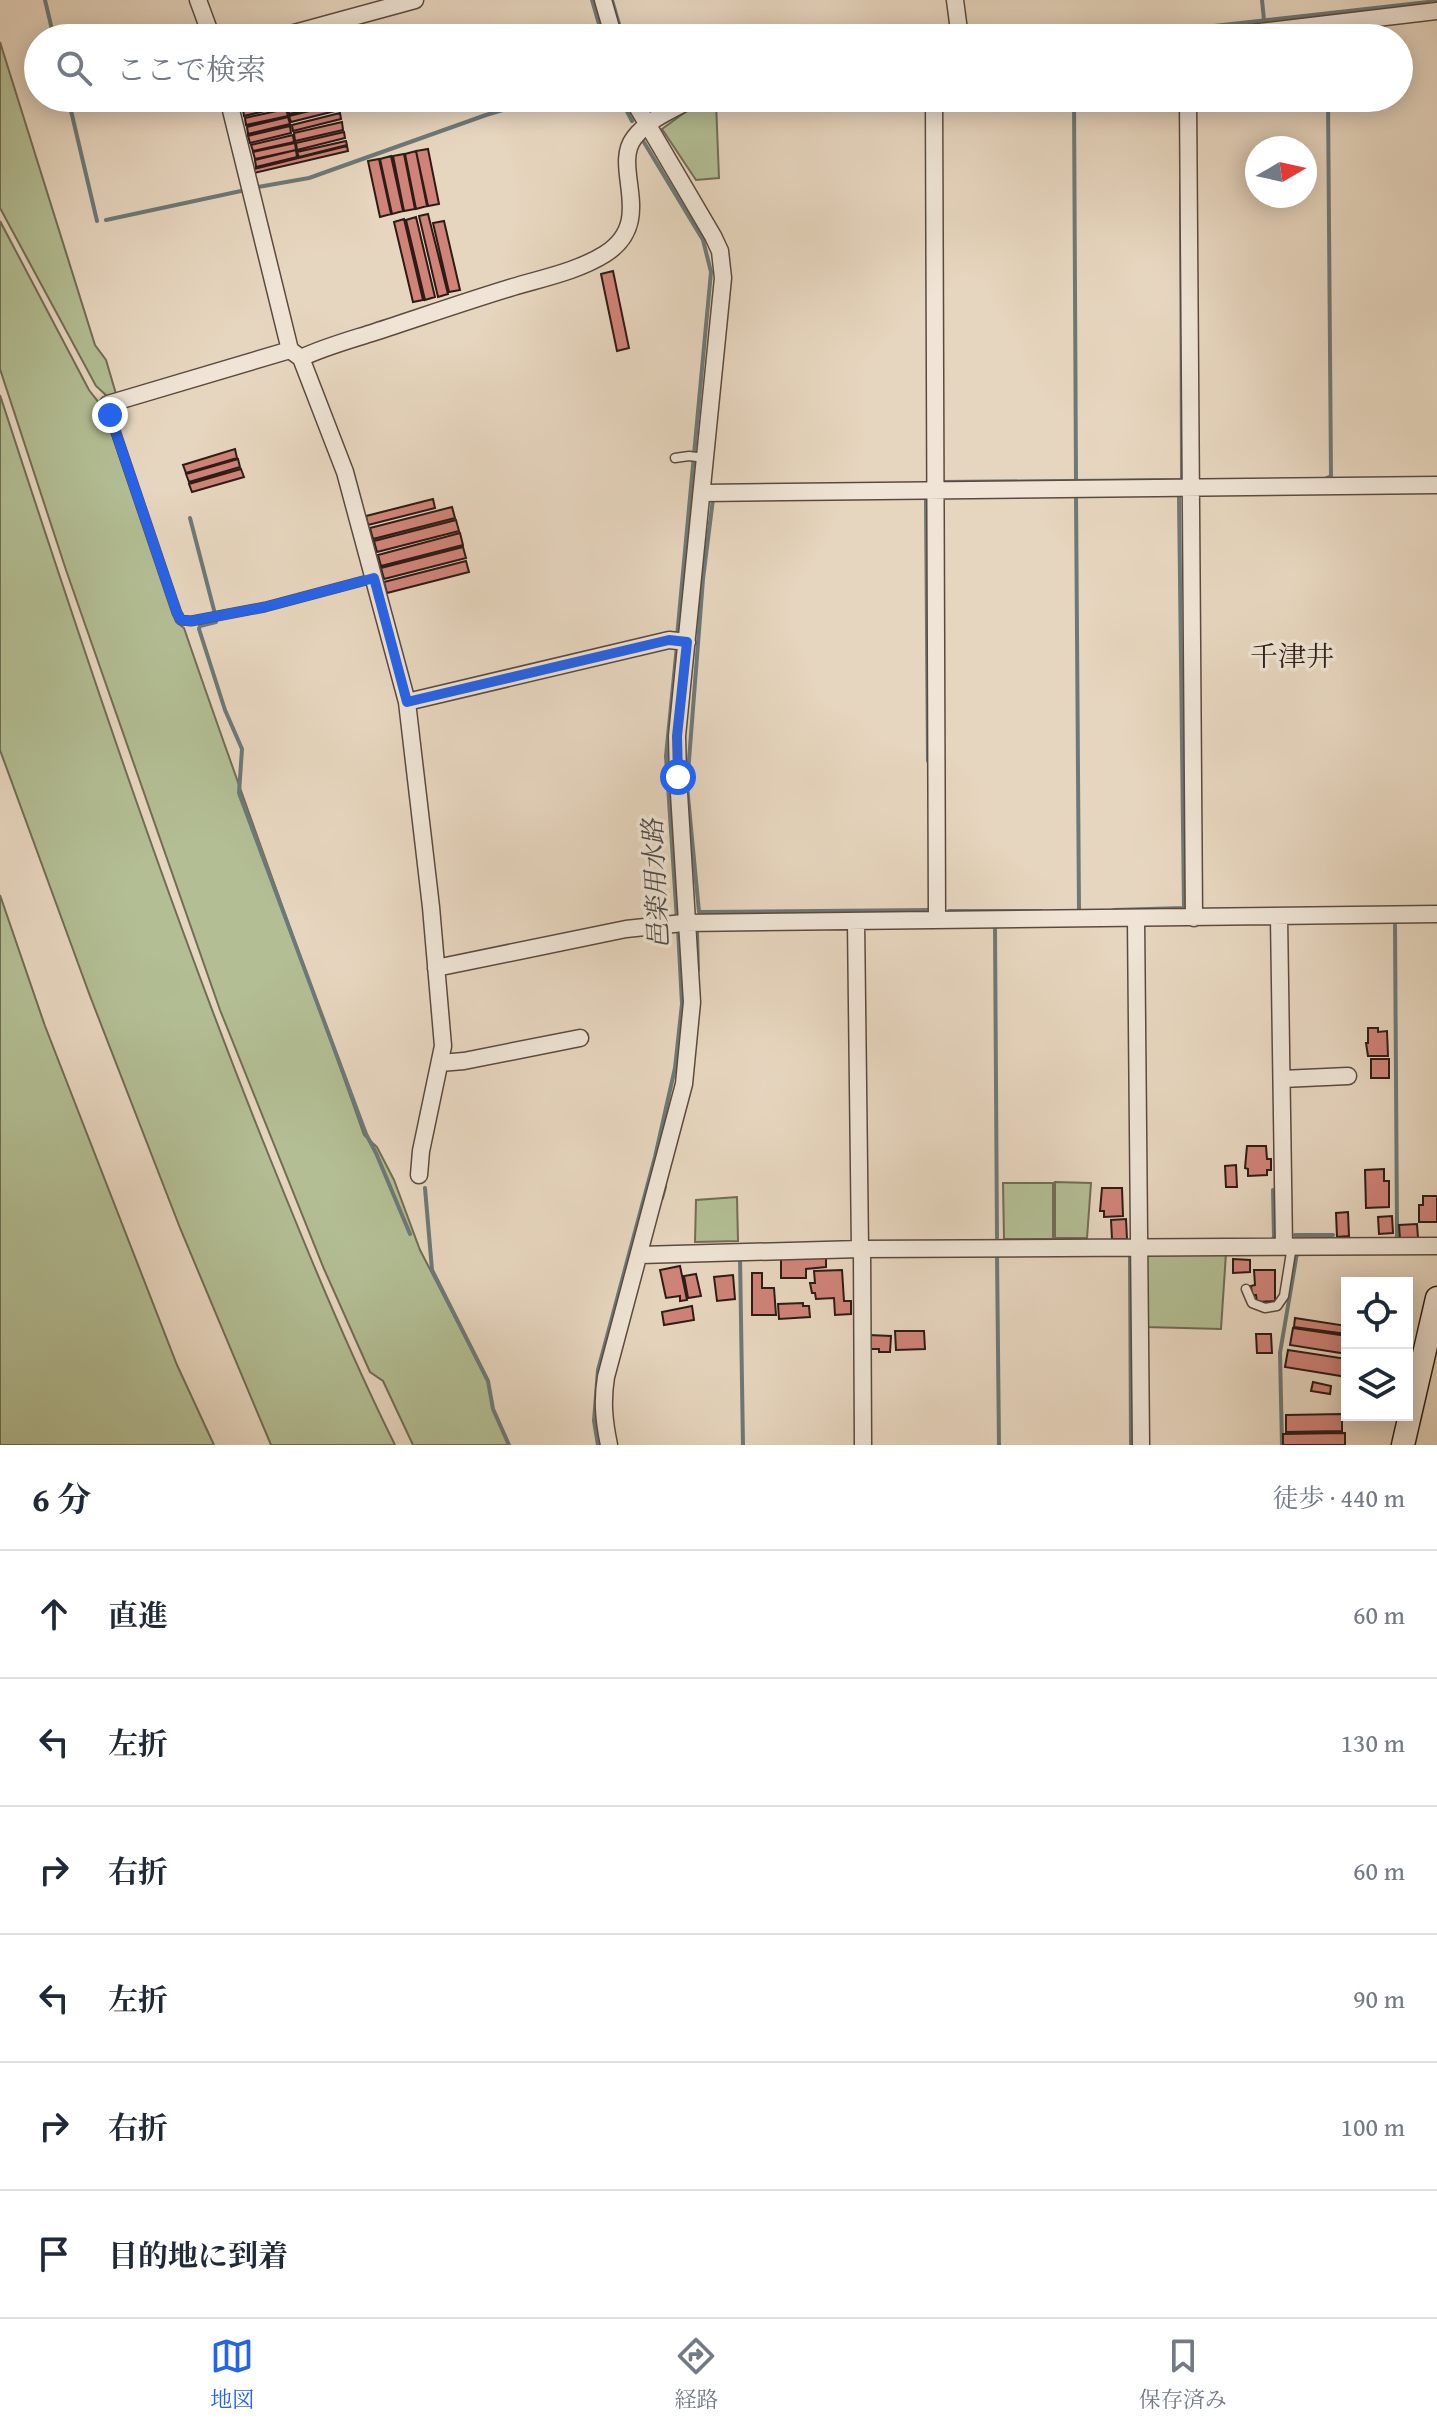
<!DOCTYPE html>
<html lang="ja">
<head>
<meta charset="utf-8">
<style>
  :root { --surface:#fff; --page:#f6f6f7; --text:#1f2937; --muted:#747a83; --line:#e0e1e3; --accent:#2563eb }
  body { margin:0; font-family:"Gentium Book Plus","Noto Serif JP",serif; background:var(--page); color:var(--text) }
  .controls { position:absolute; right:24px; bottom:24px; display:grid; overflow:hidden; border-radius:0px; box-shadow:0 4px 20px #0003 }
  .controls button { width:72px; height:72px; display:grid; place-items:center; padding:0; border:0; border-bottom:2px solid var(--line); background:var(--surface); color:var(--text); font:40px sans-serif }
  .compass { position:absolute; left:1245px; top:136px; width:72px; height:72px; border-radius:50%; background:var(--surface); box-shadow:0 4px 20px #0003; rotate:81deg }
  .stop { position:absolute; width:24px; height:24px; margin:-18px; border:6px solid #2563eb; border-radius:50%; background:#fff }
  .stop.end { background:#2563eb; border-color:#fff; box-shadow:0 2px 8px #0008 }
  .list { margin:0; padding:0; list-style:none }
  h2 { display:flex; justify-content:space-between; align-items:center; height:104px; margin:0; padding:0 32px; font-size:34px }
  h2 small { font-size:26px; font-weight:400; color:var(--muted) }
  .list li { display:grid; grid-template-columns:52px 1fr auto; gap:24px; align-items:center; box-sizing:border-box; height:128px; padding:0 32px; border-top:2px solid var(--line) }
  .list b { display:block; font-size:30px; white-space:nowrap }
  .list em { font-size:26px; font-style:normal; color:var(--muted) }
  .icon { flex:none; width:44px; height:44px; fill:none; stroke:currentColor; stroke-width:2; stroke-linecap:round; stroke-linejoin:round }
  .map { position:relative; flex:none; width:1437px; height:1445px; overflow:hidden }
  .search { position:absolute; background:var(--surface); box-shadow:0 4px 20px #0003; left:24px; right:24px; top:24px; height:88px; display:flex; align-items:center; gap:20px; box-sizing:border-box; padding:0 28px; border-radius:44px; color:var(--muted); font-size:30px }
  .sheet { height:872px; background:var(--surface) }
  nav { display:flex; justify-content:space-around; align-items:center; box-sizing:border-box; height:112px; border-top:2px solid var(--line); background:var(--surface); font-size:22px; color:var(--muted) }
  nav a { display:grid; justify-items:center; gap:4px }
  nav .on { color:var(--accent) }
  .map>svg:first-child { display:block }
  .green { fill:#b3be94; stroke:#706d55; stroke-width:2 }
  .lines { fill:none; stroke-linecap:round; stroke-linejoin:round }
  .stream { stroke:#6d7978; stroke-width:4 }
  .building { fill:#d08379; stroke:#2d1c16; stroke-width:2 }
  .lane-casing { stroke:#5c4a40; stroke-width:11 }
  .street-casing { stroke:#5c4a40; stroke-width:19 }
  .secondary-casing { stroke:#2d1c16; stroke-width:25 }
  .lane { stroke:#efe4d5; stroke-width:8 }
  .street { stroke:#efe4d5; stroke-width:16 }
  .secondary { stroke:#efe4d5; stroke-width:22 }
  .route { stroke:#2563eb; stroke-width:10 }
  .labels { text-anchor:middle; dominant-baseline:central; stroke-width:7; stroke-linejoin:round; paint-order:stroke }
  .water-label { font-size:26px; font-style:italic; fill:#4d4a47; stroke:#efe4d5 }
  .quarter-label { font-size:28px; fill:#2d1c16; stroke:#efe4d5 }
</style>
</head>
<body>
<div class="map">
<svg width="1437" height="1445" viewBox="0 0 1437 1445">
  <rect width="100%" height="100%" fill="#e7d6bf"/>
  <filter id="stains"><feTurbulence type="fractalNoise" baseFrequency=".0025" numOctaves="4"/><feColorMatrix values="0 0 0 0 .2 0 0 0 0 .09 0 0 0 0 .02 0 0 0 .5 -.17"/></filter>
  <radialGradient id="worn" r=".72"><stop offset=".6" stop-color="#630" stop-opacity="0"/><stop offset="1" stop-color="#630" stop-opacity=".3"/></radialGradient>
  <!-- green -->
  <path class="green" d="M0 42 95 345 106 360 116 394 108 397 96 386 0 208Z
    M716 102 719 178 696 180 662 129 691 108Z
    M0 221 89 390 103 408 176 622 184 628C242 798 305 966 364 1135L377 1147 394 1180 420 1250 488 1381 493 1409 509 1445H413L383 1381 370 1372 324 1269 220 1010 66 570 0 369Z
    M0 395C82 646 165 896 263 1141 304 1243 346 1346 395 1445H271L180 1228 90 996 0 750Z
    M0 895 45 1026 177 1365 214 1445H0Z
    M1055 1182 1091 1183 1087 1238H1055Z
    M1003 1183H1053V1239H1004Z
    M737 1197 738 1241 695 1242 696 1200Z
    M1148 1253H1226L1221 1329 1145 1327V1258Z"/>
  <g class="lines">
    <!-- stream -->
    <path class="stream" d="M45 0 54 38
      M592 0 603 38
      M612 0 623 38
      M1262 0 1264 20
      M1106 38 1437 1
      M1328 38V27
      M68 98 97 221
      M620 98 632 121
      M1074 98 1076 481
      M642 139 703 240 711 272 677 637
      M258 187 309 178 486 115 544 98
      M106 220 241 191
      M1325 479 1331 476 1328 98
      M943 482 1182 480 1181 184
      M1076 495 1079 911
      M713 499 703 579 687 786 699 912 930 910
      M926 500 928 761
      M190 518 214 610
      M216 622 200 626 199 629 225 710 242 749 239 793 366 1134 376 1153 410 1234
      M677 646 666 756 677 920
      M1114 910 1184 908 1179 497
      M949 911H1041
      M1395 925 1397 1231V1240H1399
      M995 929 997 1238
      M697 932 698 970
      M425 1188 432 1270 488 1381 493 1409 509 1445
      M1273 1190 1274 1237
      M662 1198 665 1187
      M1295 1235H1333
      M997 1254 999 1445
      M740 1256 743 1445
      M1130 1256 1131 1445
      M598 1445 594 1421 598 1370 655 1157 675 1068 682 1004 678 929
      M1282 1445 1280 1353 1297 1253"/>
  </g>
  <!-- building -->
  <path class="building" d="M332 98H336L338 103 289 114 288 109Z
    M284 100 286 106 244 116 243 109Z
    M338 104 339 110 291 122 289 116Z
    M286 109 288 116 246 125 245 118Z
    M340 113 341 119 293 131 292 125Z
    M288 117 290 124 248 134 247 127Z
    M342 122 343 130 295 141 294 133Z
    M290 126 291 133 250 143 248 136Z
    M344 132 345 138 297 150 296 143Z
    M293 135 294 142 253 151 251 145Z
    M346 141 347 145 299 157 297 152Z
    M295 143 296 150 255 159 253 152Z
    M347 146 348 151 254 173V169Z
    M428 149 439 204 428 206 416 151Z
    M296 150 297 157 256 167 255 160Z
    M416 151 427 206 416 209 405 154Z
    M404 154 415 209 404 211 393 156Z
    M391 156 403 211 392 214 380 159Z
    M379 159 391 214 380 217 368 161Z
    M428 214 448 294 438 297 419 216Z
    M416 217 435 297 425 300 406 220Z
    M404 219 423 300 413 302 394 222Z
    M444 221 460 290 449 292 433 223Z
    M613 271 629 348 617 351 601 274Z
    M235 449 237 458 186 473 183 465Z
    M238 459 240 467 189 482 186 474Z
    M241 469 244 477 192 492 189 484Z
    M433 499 435 508 368 525 366 516Z
    M452 507 455 518 373 539 370 528Z
    M456 520 459 531 377 552 374 541Z
    M460 533 463 545 381 566 378 555Z
    M463 547 466 558 384 579 381 568Z
    M466 561 469 572 387 593 384 582Z
    M1368 1028H1378V1032L1387 1031 1388 1056H1368L1366 1043H1368Z
    M1371 1059H1389V1078H1371Z
    M1247 1146H1266L1267 1159H1271V1170H1267V1175L1248 1176V1169L1245 1168Z
    M1236 1165 1237 1187H1226L1225 1166Z
    M1384 1169V1181H1389V1207L1366 1208 1365 1170Z
    M1102 1188H1122L1123 1216 1104 1217V1211H1100Z
    M1423 1196H1437V1222H1419V1205H1423Z
    M1348 1212 1349 1236 1337 1237 1336 1213Z
    M1392 1216 1393 1233 1379 1234 1378 1217Z
    M1126 1219 1127 1239H1112L1111 1220Z
    M1417 1224 1418 1238 1400 1239 1399 1225Z
    M826 1256V1267L806 1269V1278H781V1257Z
    M1233 1259 1250 1260V1272L1233 1273Z
    M680 1266 687 1300 680 1301V1296L666 1298 660 1270Z
    M842 1270 844 1301H851V1314L835 1315 834 1298 816 1299 815 1293H812L810 1283H815L814 1271Z
    M1254 1270H1275V1301L1257 1302 1256 1295H1252L1251 1286 1255 1285Z
    M752 1273H762V1288H774L776 1315H752Z
    M696 1274 701 1296 688 1298 684 1276Z
    M733 1275 735 1299 717 1301 714 1277Z
    M803 1303V1306H809L810 1317 779 1319 778 1304Z
    M692 1306 694 1320 664 1325 662 1312Z
    M1295 1318 1347 1326V1334L1294 1327Z
    M1293 1328 1347 1336V1354L1290 1345Z
    M895 1331H924L925 1349 896 1350Z
    M1256 1334H1271L1272 1353H1257Z
    M869 1335 891 1336 890 1352H879V1349H869Z
    M1288 1350 1347 1359V1377L1285 1367Z
    M1313 1382 1331 1386 1330 1394 1311 1391Z
    M1342 1414V1431L1286 1432V1415Z
    M1345 1433V1445H1283V1434Z"/>
  <g class="lines">
    <defs>
      <path id="lane" d="M108 404 110 415 177 613 181 620 191 621 265 607 374 578
        M675 458 689 456 705 458
        M1246 1289 1252 1303 1265 1308 1277 1306 1284 1296 1292 1246"/>
      <path id="street" d="M198 0 212 38
        M603 0 614 38
        M955 0 960 38
        M276 38 415 0
        M1209 38 1437 11
        M228 98 290 350 301 358 345 472 407 702 431 907 443 1046 421 1151 419 1175
        M934 98 937 920
        M1188 98 1194 918
        M301 358C324 347 350 340 375 332 421 317 467 301 513 287 543 278 578 271 605 254 657 221 611 168 634 138 648 119 674 109 694 98
        M108 404 290 350
        M703 493 1437 485
        M407 702 669 640 687 642
        M1279 917 1284 1246
        M1136 918 1141 1445
        M856 921 860 1249
        M436 968 626 929 683 923 1437 914
        M440 1063 464 1061 580 1038
        M1282 1079 1348 1076
        M862 1249 863 1445
        M640 1255 860 1249 1437 1246
        M609 1445C604 1421 602 1401 606 1377L684 1084 692 1002 678 777 677 736 723 278 720 251 713 236 632 98"/>
      <path id="secondary" d="M1403 1445 1437 1298"/>
    </defs>
    <!-- lane casing -->
    <use href="#lane" class="lane-casing"/>
    <!-- street casing -->
    <use href="#street" class="street-casing"/>
    <!-- secondary casing -->
    <use href="#secondary" class="secondary-casing"/>
    <!-- lane -->
    <use href="#lane" class="lane"/>
    <!-- street -->
    <use href="#street" class="street"/>
    <!-- secondary -->
    <use href="#secondary" class="secondary"/>
  </g>
  <g class="lines">
    <!-- route -->
    <path class="route" d="M110 415 177 613 181 620 191 621 265 607 374 578 407 702 669 640 687 642 677 736 678 777"/>
  </g>
  <g class="labels">
    <!-- water labels -->
    <g class="water-label">
      <text transform="translate(655 884) rotate(-93)">邑楽用水路</text>
    </g>
    <!-- quarter labels -->
    <g class="quarter-label">
      <text x="1292" y="655">千津井</text>
    </g>
  </g>
  <rect width="100%" height="100%" filter="url(#stains)"/>
  <rect width="100%" height="100%" fill="url(#worn)"/>
</svg>
<div class="controls">
<button><svg class="icon" aria-label="locate" viewBox="0 0 24 24"><circle cx="12" cy="12" r="6"/><path d="M12 2v4M12 18v4M2 12h4M18 12h4"/></svg></button>
<button><svg class="icon" aria-label="layers" viewBox="0 0 24 24"><path d="M12 4l9 5-9 5-9-5zM3 14l9 5 9-5"/></svg></button>
</div>
<svg class="compass" viewBox="-18 -18 36 36"><path d="M0-13l5 13h-10z" fill="#e53935"/><path d="M0 13l5-13h-10z" fill="#747a83"/></svg>
<div class="stop" style="left:678px;top:777px"></div>
<div class="stop end" style="left:110px;top:415px"></div>
<div class="search"><svg class="icon" aria-label="search" viewBox="0 0 24 24"><circle cx="10" cy="10" r="6"/><path d="M15 15l6 6"/></svg>ここで検索</div>
</div>
<section class="sheet">
<h2>6 分<small>徒歩 · 440 m</small></h2>
<ul class="list">
<li><svg class="icon" aria-label="ahead" viewBox="0 0 24 24"><path d="M12 20V5M6 11l6-6 6 6"/></svg><div><b>直進</b></div><em>60 m</em></li>
<li><svg class="icon" aria-label="left" viewBox="0 0 24 24"><path d="M17 20v-9H6M10 6l-5 5 5 5"/></svg><div><b>左折</b></div><em>130 m</em></li>
<li><svg class="icon" aria-label="right" viewBox="0 0 24 24"><path d="M7 20v-9h11M14 6l5 5-5 5"/></svg><div><b>右折</b></div><em>60 m</em></li>
<li><svg class="icon" aria-label="left" viewBox="0 0 24 24"><path d="M17 20v-9H6M10 6l-5 5 5 5"/></svg><div><b>左折</b></div><em>90 m</em></li>
<li><svg class="icon" aria-label="right" viewBox="0 0 24 24"><path d="M7 20v-9h11M14 6l5 5-5 5"/></svg><div><b>右折</b></div><em>100 m</em></li>
<li><svg class="icon" aria-label="arrive" viewBox="0 0 24 24"><path d="M6 21V4h12l-3 4 3 4H6"/></svg><div><b>目的地に到着</b></div></li>
</ul>
</section>
<nav>
<a class="on"><svg class="icon" aria-label="map" viewBox="0 0 24 24"><path d="M3 6l6-2 6 2 6-2v14l-6 2-6-2-6 2zM9 4v14M15 6v14"/></svg>地図</a>
<a><svg class="icon" aria-label="directions" viewBox="0 0 24 24"><path d="M12 3l9 9-9 9-9-9zM9 14v-3h6M13 9l2 2-2 2"/></svg>経路</a>
<a><svg class="icon" aria-label="saved" viewBox="0 0 24 24"><path d="M7 4h10v16l-5-4-5 4z"/></svg>保存済み</a>
</nav>
</body>
</html>
